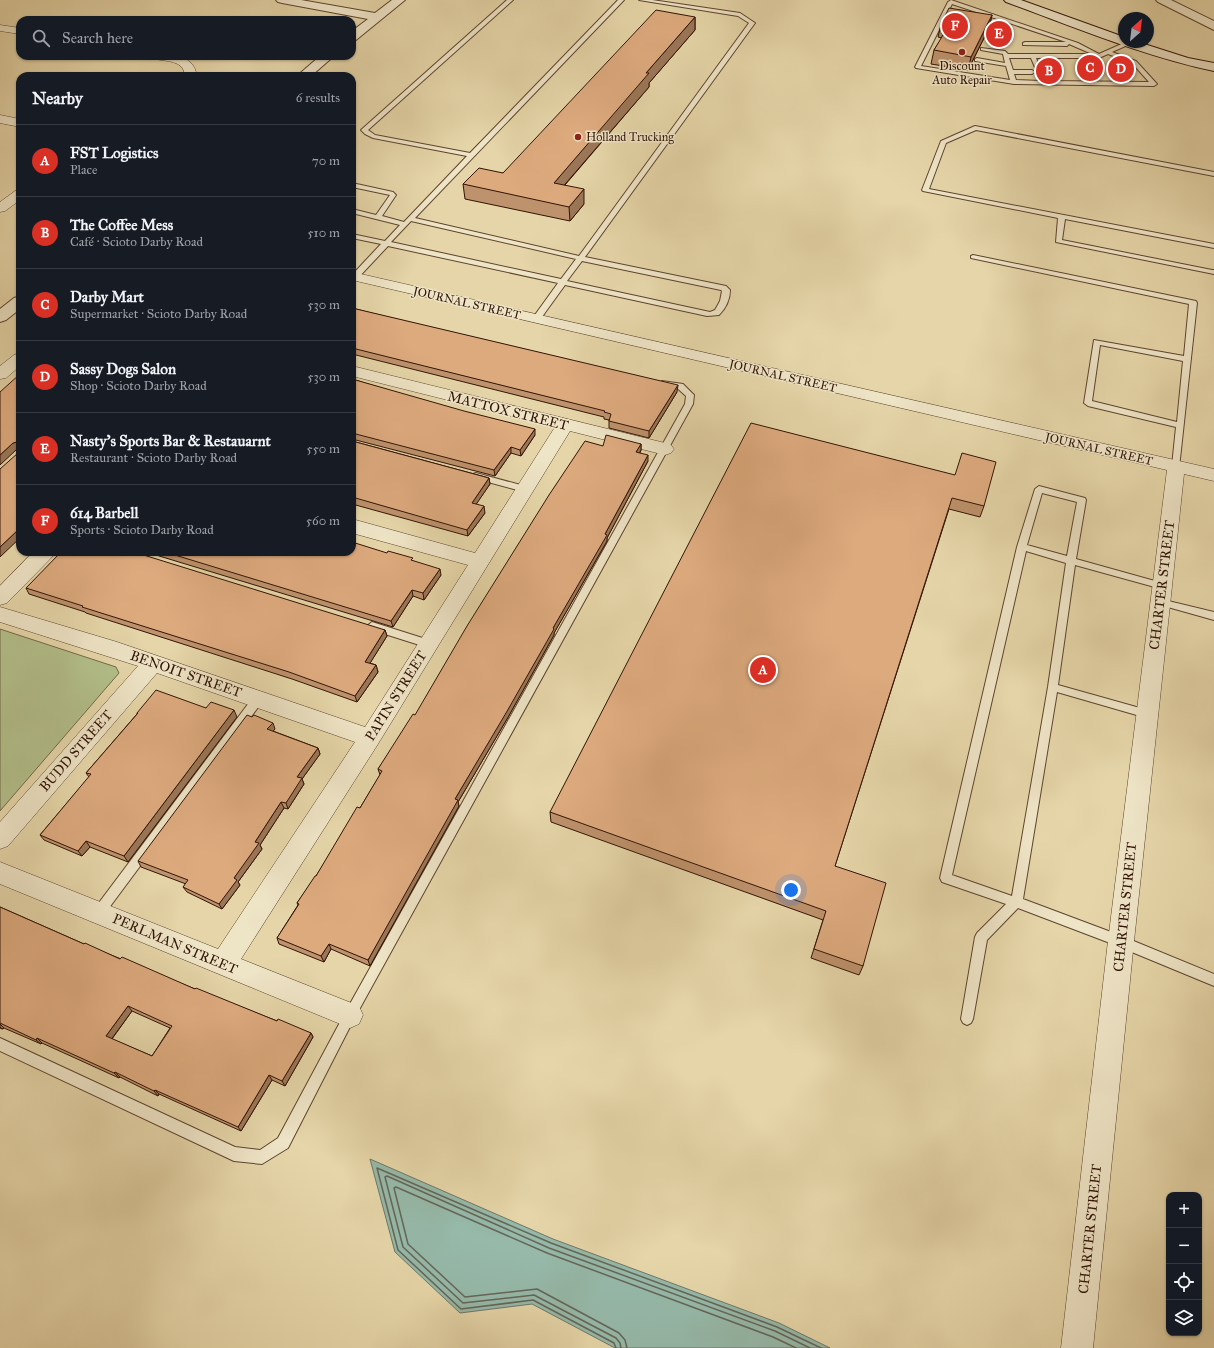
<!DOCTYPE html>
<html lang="en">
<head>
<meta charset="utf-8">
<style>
  :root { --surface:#171b24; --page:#242831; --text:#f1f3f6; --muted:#9ea1a6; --line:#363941; --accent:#d93025 }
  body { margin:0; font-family:"IM FELL Great Primer",serif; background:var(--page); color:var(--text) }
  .controls { position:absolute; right:12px; bottom:12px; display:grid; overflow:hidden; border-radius:8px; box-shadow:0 1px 3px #0004 }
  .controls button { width:36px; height:36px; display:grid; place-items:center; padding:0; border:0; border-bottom:1px solid var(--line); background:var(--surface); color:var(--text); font:20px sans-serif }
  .compass { position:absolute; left:1118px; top:12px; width:36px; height:36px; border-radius:50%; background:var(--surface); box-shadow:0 1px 3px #0004; rotate:28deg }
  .you { position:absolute; left:791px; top:890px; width:14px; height:14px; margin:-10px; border:3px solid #fff; border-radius:50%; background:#1a73e8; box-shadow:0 0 0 6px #1a73e833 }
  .badge { display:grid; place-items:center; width:26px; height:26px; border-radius:50%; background:var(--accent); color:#fff; font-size:13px; font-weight:700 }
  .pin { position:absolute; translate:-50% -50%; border:2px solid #fff; box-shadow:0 1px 4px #0006 }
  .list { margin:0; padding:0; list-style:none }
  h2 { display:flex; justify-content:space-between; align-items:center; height:52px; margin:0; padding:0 16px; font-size:17px }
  h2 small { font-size:13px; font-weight:400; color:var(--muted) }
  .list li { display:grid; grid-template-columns:26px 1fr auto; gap:12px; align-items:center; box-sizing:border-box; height:72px; padding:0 16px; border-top:1px solid var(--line) }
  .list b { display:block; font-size:15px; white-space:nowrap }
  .list p { margin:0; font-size:13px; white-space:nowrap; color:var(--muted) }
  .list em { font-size:13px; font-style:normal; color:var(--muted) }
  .icon { flex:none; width:22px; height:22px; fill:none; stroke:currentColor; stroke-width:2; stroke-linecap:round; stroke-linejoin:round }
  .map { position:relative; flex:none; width:1214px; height:1348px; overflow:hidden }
  .search { position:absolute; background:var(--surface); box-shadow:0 1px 3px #0004; left:16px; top:16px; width:340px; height:44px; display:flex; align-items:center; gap:10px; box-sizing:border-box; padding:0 14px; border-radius:12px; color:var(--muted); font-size:15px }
  .panel { position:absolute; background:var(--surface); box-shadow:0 1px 3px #0004; left:16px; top:72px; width:340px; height:484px; border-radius:12px }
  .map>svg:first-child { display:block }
  .green { fill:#b2be89; stroke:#726948 }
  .water { fill:#96b9a9; stroke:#6e7768 }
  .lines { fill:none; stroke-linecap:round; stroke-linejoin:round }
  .shore { stroke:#646658; stroke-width:1.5 }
  .service-casing { stroke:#5e442e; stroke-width:2 }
  .minor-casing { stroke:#5e442e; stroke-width:1 }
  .tertiary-casing { stroke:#5e442e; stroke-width:2 }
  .secondary-casing { stroke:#311406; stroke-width:2 }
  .service { fill:#eee4c6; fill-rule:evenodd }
  .minor { fill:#eee4c6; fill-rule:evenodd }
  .tertiary { fill:#eee4c6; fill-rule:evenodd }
  .secondary { fill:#eee4c6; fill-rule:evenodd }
  .wall { fill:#be926c; stroke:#311406; fill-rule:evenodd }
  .shaded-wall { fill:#9b7758; stroke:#311406 }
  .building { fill:#ddaa7e; stroke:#311406; fill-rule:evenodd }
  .poi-dot { fill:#8f2418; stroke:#eee4c6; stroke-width:1.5 }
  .labels { text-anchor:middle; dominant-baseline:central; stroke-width:3; stroke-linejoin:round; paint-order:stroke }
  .far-poi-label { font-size:12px; fill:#311406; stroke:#eee4c6 }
  .far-street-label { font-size:12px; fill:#311406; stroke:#eee4c6 }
  .street-label { font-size:14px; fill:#311406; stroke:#eee4c6 }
</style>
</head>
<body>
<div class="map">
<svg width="1214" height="1348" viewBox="0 0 1214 1348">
  <rect width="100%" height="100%" fill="#e5d5a8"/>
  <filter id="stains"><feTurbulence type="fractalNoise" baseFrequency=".005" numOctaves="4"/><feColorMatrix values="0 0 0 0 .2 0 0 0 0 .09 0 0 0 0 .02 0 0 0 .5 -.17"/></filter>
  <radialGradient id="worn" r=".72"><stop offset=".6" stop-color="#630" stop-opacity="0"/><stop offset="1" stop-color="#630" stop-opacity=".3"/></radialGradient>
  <!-- green -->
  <path class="green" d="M0 629 116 667 119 673 0 811Z"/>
  <!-- water -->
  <path class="water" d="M370 1159 553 1239 779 1323 830 1348H615L532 1304 460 1313 395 1252Z"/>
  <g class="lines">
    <!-- shore -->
    <path class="shore" d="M616 1348 614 1343 533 1300 461 1309 398 1250 377 1168 551 1243 777 1327 821 1348
      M621 1348 620 1343 616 1338 534 1295 463 1303 403 1247 385 1177 387 1176 549 1248 775 1331 810 1348
      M627 1348 625 1340 619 1333 537 1289 465 1297 408 1244 394 1188 396 1187 547 1253 773 1337 796 1348"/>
    <defs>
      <path id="service" d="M507 0H513L368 130 375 135 470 153 618 0H624L415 218 579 256 749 23 738 16 639 0H652L740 13 755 23 585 257 726 286 730 290C730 299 726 308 719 315L707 316 565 285 539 321H536L532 319 558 283 388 246 357 279H352V275L381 244 352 238V234L385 241 400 225 352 213V209L376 215 390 195 352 187V183L393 192 396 195 382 216 404 222 467 156 373 138 365 134 361 130ZM411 221 576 259 561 279 391 242ZM582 261 721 290 722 291 720 301 715 310 710 312 567 281Z
        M951 0 1078 43 1099 54 1126 42H1130V44L1112 52 1136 61 1157 84 1154 86 1014 84 916 68 915 67 948 2ZM952 4 1066 42H1025L1023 43V45L1067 46 1069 44 1092 54H1008L1005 51 981 48V50L1003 54 1005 63 977 58 975 59V61L1006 66 1010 80 921 66ZM1108 54 1132 63 1149 82 1046 81 1036 58H1099ZM1009 58H1031L1041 81 1016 80 1014 74H1032L1035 72 1032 70H1013Z
        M975 126 1214 172V176L976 130 946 143 929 189 1214 244V248L1065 219 1062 240 1212 270H1214V274L1056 242 1058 218 923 191 922 190 941 141Z
        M973 255 1196 301 1197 303 1179 468H1173L1172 466 1176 427 1088 406 1084 403 1094 340 1184 356 1189 304 971 258V256ZM1100 345 1183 361 1177 422 1092 401Z
        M662 381 683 384 694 395 693 404 354 1019 288 1148 262 1164 234 1161 0 1051V1038L235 1147 260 1150 278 1138 346 1011 685 404 686 396 677 388 662 385Z
        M476 473 528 487 529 489 525 492 473 478 472 476 473 474Z
        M1039 486 1085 498 1086 500 1076 559 1162 583 1167 586 1162 589 1075 565 1058 685 1147 710 1151 711 1152 714 1151 717 1147 718 1057 692 1023 899 1119 935 1214 974V986L1110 943 1018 908 987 940 973 1019 971 1023 967 1025 963 1023 961 1019 975 937 977 933 1006 904 942 882 940 878 1017 547 1035 489ZM1042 493 1077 502 1067 556 1027 545ZM1026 551 1066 563 1048 687 1012 896 952 875Z
        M1160 599 1214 612V620L1157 604 1155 602Z
        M372 622 432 641 434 644 432 647 429 648 369 629 367 626Z
        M258 695 262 696 263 699 262 702 103 916 99 917 95 916 93 912 95 908 254 696Z"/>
      <path id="minor" d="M0 25 20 28V34L0 31Z
        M147 56C164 56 190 51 196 72L193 76H180L184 71C180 59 159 61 149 58Z
        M0 115 20 119V127L0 123Z
        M20 190V200L5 211 0 212V202L15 191Z
        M352 272 1214 469V481L1184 474 1134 941 1093 1348H1061L1108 941 1167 470 352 280Z
        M20 353V366L6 378 0 379V366L14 355Z
        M352 366 665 443 671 445 674 449 671 453 665 455 570 431 378 744 241 959 359 1006 363 1015 359 1024 350 1028 0 884V862L218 949 355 742 157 673 8 846 0 849V822L138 666 0 622V607L117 642 365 727 468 565 352 533V519L475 553 555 427 352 376Z
        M33 552H55L52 557 7 603 0 605V586Z"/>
      <path id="tertiary" d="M276 0H301L375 13 392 0H405L356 40 352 41V31L368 19 282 3 278 2Z
        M1156 0H1171L1214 21V30L1158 2Z
        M320 56H334L311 76H297Z
        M20 296V309L6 320 0 322V309L14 298Z"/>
      <path id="secondary" d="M1004 0H1021L1124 37V42H1138L1188 58 1214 63V71C1143 56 1075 27 1006 2Z"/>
    </defs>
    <!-- service casing -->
    <use href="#service" class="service-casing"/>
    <!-- minor casing -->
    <use href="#minor" class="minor-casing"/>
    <!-- tertiary casing -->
    <use href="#tertiary" class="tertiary-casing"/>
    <!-- secondary casing -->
    <use href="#secondary" class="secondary-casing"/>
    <!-- service -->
    <use href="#service" class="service"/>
    <!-- minor -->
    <use href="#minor" class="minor"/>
    <!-- tertiary -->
    <use href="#tertiary" class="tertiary"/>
    <!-- secondary -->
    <use href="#secondary" class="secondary"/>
  </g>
  <!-- wall -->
  <path class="wall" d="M992 15 989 28 968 70 931 64 934 50 942 38 938 37 941 24Z
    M695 17V30L649 83V87L565 185 584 204 570 221 465 199 463 184 503 173Z
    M352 308 677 392 649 438 609 428V420L604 419V417L352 354Z
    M352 379 535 435 521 456 511 453 495 476 352 439Z
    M352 441 489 478 490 484 476 504 485 513 468 536 352 504Z
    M641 444V450L640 453 648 461 607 538V541L554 633V635L507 719 458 802 459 806 370 966 331 949 324 962 279 944 277 938 298 905 297 903 316 876 360 808 380 775 378 769 603 446Z
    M955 475 984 506 980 517 949 509 835 866 863 966 859 975 811 958 823 920 551 822 550 812Z
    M146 552H352L413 561 441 575 424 600 413 596 393 627Z
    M26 588 385 630 387 636 370 663 376 665 378 672 357 702 292 679 86 613 85 612 29 594Z
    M206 708 237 717 128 862 90 847 82 856 44 840 40 835 89 777 86 773 137 714V713Z
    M275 729 273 731 318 748 320 754 302 779 304 784 288 809 284 808 260 845 262 849 238 882 240 885 222 909 187 892 183 887 186 884 141 867 138 861Z
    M0 907 84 944 195 989 277 1021 311 1033 313 1037 285 1086 272 1080 241 1131 159 1094 158 1096 120 1077 119 1078 42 1043 41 1044 4 1028 2 1029 0 1028ZM132 1011 170 1028 152 1056 112 1039Z"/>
  <!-- shaded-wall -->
  <path class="shaded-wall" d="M992 15 989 28 968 70 971 57Z
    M695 17V30L649 83V87L554 197V183L646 73Z
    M584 189V204L570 221 569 207Z
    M678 385 677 392 649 438V431Z
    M535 429V435L521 456 520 450Z
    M17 442 20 449 16 450 0 465V455L13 443Z
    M641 444V450L636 458V452Z
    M511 447V453L495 476 494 470Z
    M648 455V461L607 538V541L554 633V635L507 719 458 802 459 806 370 966 368 960 455 799 553 628 605 534Z
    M489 478 490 484 473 509 472 503Z
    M484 506 485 513 468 536 467 530Z
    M20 528V538L0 557V547Z
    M440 569 441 575 424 600 423 593Z
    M412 590 413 596 393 627 391 621Z
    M385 630 387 636 367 668 365 662Z
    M376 665 378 672 357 702 355 696Z
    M234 710 237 717 128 862 124 856Z
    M273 723 275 729 270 735 267 729Z
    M318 748 320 754 302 779 304 784 288 809 286 803 297 777Z
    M281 802 284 808 260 845 262 849 238 882 240 885 222 909 219 904 255 842Z
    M86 841 90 847 82 856 78 851Z
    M329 944 331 949 324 962 321 956Z
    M128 1006 132 1011 110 1041 106 1036Z
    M0 1024 4 1028 2 1029 0 1027Z
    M311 1033 313 1037 285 1086 282 1081Z
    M37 1038 42 1043 41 1044 36 1040Z
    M115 1072 120 1077 119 1078 114 1073Z
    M269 1075 272 1080 241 1131 238 1127Z
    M155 1090 159 1094 158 1096 154 1091Z"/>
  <!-- building -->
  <path class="building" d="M949 8 992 15 971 57 934 50 949 25 941 24Z
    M656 10 695 17 646 73H649L554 183 584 189 569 207 463 184 479 168 503 173Z
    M352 308 678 385 649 431 609 421 611 414 604 412 605 411 352 348Z
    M20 374V528L0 547V469L18 453 17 442 13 443 0 455V392Z
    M352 379 464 411 535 429 520 450 511 447 494 470 352 433Z
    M751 423 955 475 962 453 996 462 984 506 952 498 835 866 886 883 863 966 814 949 826 911 550 812Z
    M606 435 641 444 636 452 648 455 605 534 607 535 553 628 554 629 506 713 455 799 458 800 368 960 329 944 321 956 277 938 299 904 297 903 315 876H316L357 807 360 808 382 771 378 769 413 714 415 715 467 626 549 495 585 441 603 446Z
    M352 441 489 478 472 503 484 506 467 530 352 497Z
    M352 542 387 553 388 551 413 558 411 560 440 569 423 593 412 590 391 621 165 552H352Z
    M61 552H134L385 630 365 662 376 665 355 696 289 672 82 607 83 606 26 588Z
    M156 690 206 708 211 702 234 710 124 856 86 841 78 851 40 835 91 774 86 773 138 713H137Z
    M247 715 252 717 254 715 273 723 267 729 318 748 297 777 302 778 286 803 281 802 255 842 259 843 234 878 237 880 219 904 183 887 188 880 138 861Z
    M0 907 84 944 85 943 120 959 122 957 195 989 196 988 277 1021 278 1019 311 1033 282 1081 269 1075 238 1127 155 1090 154 1091 115 1072 114 1073 37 1038 36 1040 0 1023ZM128 1006 172 1026 152 1056 106 1036Z"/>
  <!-- markers -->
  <g class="poi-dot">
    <circle cx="962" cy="52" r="4"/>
    <circle cx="578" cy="137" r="4"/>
  </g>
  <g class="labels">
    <!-- far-poi labels -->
    <g class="far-poi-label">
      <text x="962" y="66">Discount<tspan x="962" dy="14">Auto Repair</tspan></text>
      <text x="586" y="137" text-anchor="start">Holland Trucking</text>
    </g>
    <!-- far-street labels -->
    <g class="far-street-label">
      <text transform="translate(467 303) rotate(13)">JOURNAL STREET</text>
      <text transform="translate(783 376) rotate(13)">JOURNAL STREET</text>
      <text transform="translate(1099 449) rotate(13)">JOURNAL STREET</text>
    </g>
    <!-- street labels -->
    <g class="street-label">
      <text transform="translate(508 411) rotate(14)">MATTOX STREET</text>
      <text transform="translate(1162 585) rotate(-83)">CHARTER STREET</text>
      <text transform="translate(186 674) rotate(19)">BENOIT STREET</text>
      <text transform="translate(396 696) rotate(-58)">PAPIN STREET</text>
      <text transform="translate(76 751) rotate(-49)">BUDD STREET</text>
      <text transform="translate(1125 907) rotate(-84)">CHARTER STREET</text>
      <text transform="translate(175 944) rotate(23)">PERLMAN STREET</text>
      <text transform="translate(1090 1229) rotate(-84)">CHARTER STREET</text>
    </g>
  </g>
  <rect width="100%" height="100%" filter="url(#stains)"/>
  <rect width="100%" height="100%" fill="url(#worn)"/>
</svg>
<div class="controls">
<button>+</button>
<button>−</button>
<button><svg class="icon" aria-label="locate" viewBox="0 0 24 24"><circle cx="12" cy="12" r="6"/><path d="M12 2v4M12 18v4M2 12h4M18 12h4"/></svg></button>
<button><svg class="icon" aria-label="layers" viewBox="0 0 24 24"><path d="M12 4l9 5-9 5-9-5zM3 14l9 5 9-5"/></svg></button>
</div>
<svg class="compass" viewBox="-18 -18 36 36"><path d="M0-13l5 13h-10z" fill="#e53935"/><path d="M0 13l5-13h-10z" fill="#9ea1a6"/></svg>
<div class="you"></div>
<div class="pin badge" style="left:763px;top:670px">A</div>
<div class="pin badge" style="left:1049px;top:71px">B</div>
<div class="pin badge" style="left:1090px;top:68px">C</div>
<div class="pin badge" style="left:1121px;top:69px">D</div>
<div class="pin badge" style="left:999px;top:34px">E</div>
<div class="pin badge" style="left:955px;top:26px">F</div>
<div class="search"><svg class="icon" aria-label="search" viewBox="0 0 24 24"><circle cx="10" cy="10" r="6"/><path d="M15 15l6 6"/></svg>Search here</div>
<section class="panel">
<h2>Nearby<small>6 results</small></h2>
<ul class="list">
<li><span class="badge">A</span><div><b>FST Logistics</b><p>Place</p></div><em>70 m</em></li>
<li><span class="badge">B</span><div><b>The Coffee Mess</b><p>Café · Scioto Darby Road</p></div><em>510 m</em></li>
<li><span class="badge">C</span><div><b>Darby Mart</b><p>Supermarket · Scioto Darby Road</p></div><em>530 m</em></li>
<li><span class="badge">D</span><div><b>Sassy Dogs Salon</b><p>Shop · Scioto Darby Road</p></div><em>530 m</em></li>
<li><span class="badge">E</span><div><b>Nasty's Sports Bar &amp; Restauarnt</b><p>Restaurant · Scioto Darby Road</p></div><em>550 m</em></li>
<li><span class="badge">F</span><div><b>614 Barbell</b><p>Sports · Scioto Darby Road</p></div><em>560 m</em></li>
</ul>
</section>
</div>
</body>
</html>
